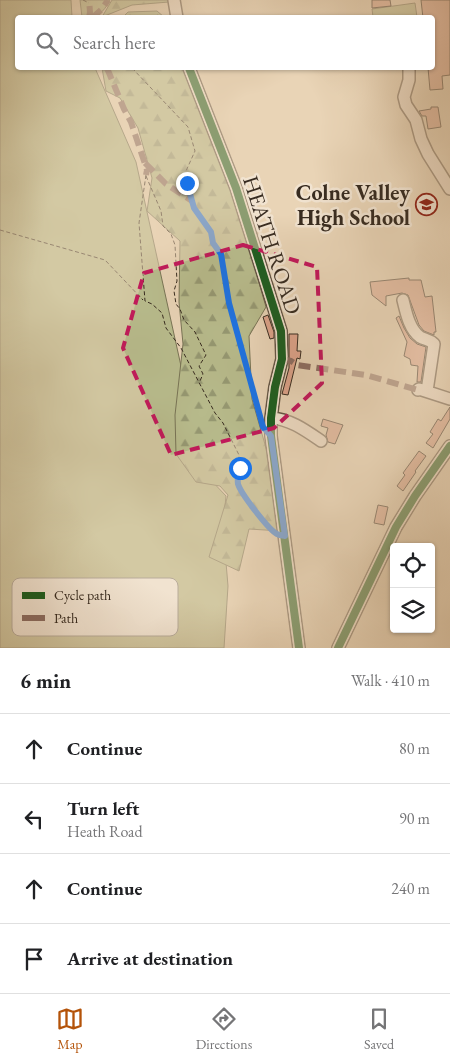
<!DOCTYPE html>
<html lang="en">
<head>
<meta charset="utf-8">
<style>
  :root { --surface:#fff; --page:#f2f2f2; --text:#202124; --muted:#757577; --line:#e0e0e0; --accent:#b45309 }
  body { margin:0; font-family:"EB Garamond",serif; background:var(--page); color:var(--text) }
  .controls { position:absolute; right:15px; bottom:15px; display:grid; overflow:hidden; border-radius:5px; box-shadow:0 1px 4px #0004 }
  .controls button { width:45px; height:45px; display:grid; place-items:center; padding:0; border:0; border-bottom:1px solid var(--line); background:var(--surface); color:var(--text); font:25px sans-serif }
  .stop { position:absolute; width:15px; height:15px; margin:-11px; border:4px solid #1a73e8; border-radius:50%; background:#fff }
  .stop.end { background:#1a73e8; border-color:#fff; box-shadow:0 1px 5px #0008 }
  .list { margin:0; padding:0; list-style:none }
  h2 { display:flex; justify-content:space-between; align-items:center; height:65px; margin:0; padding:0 20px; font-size:21px }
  h2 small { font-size:16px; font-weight:400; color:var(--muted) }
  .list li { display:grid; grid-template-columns:32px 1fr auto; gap:15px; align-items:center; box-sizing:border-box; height:70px; padding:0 20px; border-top:1px solid var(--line) }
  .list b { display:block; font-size:19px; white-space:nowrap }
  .list p { margin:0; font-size:16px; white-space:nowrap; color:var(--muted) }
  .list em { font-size:16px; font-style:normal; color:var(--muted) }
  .icon { flex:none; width:28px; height:28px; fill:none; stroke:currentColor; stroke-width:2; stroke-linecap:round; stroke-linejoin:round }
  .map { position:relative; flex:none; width:450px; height:648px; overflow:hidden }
  .search { position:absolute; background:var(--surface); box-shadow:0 1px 4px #0004; left:15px; right:15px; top:15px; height:55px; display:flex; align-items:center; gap:12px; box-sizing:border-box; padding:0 18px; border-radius:5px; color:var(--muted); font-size:19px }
  .sheet { height:345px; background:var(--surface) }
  nav { display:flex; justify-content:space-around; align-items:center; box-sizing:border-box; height:70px; border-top:1px solid var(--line); background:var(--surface); font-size:14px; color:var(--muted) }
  nav a { display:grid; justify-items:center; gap:2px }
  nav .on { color:var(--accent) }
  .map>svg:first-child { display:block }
  .green { fill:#b8bc8d; stroke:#787456 }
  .forest { fill:url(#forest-firs); stroke:#787456 }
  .building { fill:#dea48c; stroke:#372b20 }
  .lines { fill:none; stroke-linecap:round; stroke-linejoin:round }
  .minor-casing { stroke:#645546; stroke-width:14 }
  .path { stroke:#372b20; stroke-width:1; stroke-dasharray:4 2.5; stroke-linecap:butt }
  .minor { stroke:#f1e3d0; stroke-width:11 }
  .quiet { stroke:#8d6e63; stroke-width:6; stroke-dasharray:12 6; stroke-linecap:butt }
  .cycleway-casing { stroke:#f1e3d0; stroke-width:11 }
  .cycleway { stroke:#1b5e20; stroke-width:8 }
  .route { stroke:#1a73e8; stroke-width:6 }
  .marked { fill:none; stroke:#c2185b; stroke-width:4; stroke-dasharray:10 6; stroke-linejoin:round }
  .labels { text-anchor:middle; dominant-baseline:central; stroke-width:5; stroke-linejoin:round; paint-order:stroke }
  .poi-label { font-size:22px; font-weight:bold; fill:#372b20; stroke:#f1e3d0; text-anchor:end }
  .street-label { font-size:22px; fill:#372b20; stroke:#f1e3d0 }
  .key { fill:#f1e3d0; stroke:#b9ac9b; stroke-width:1 }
  .key-label { font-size:14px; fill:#372b20 }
</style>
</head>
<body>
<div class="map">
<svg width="450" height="648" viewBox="0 0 450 648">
  <defs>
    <pattern id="forest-firs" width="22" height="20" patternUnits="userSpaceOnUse" patternTransform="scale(1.25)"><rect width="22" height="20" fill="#b8bc8d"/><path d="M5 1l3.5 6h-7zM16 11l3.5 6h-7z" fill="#969973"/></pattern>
  </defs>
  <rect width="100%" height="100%" fill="#e9d4b7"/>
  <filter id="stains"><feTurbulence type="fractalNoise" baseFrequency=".004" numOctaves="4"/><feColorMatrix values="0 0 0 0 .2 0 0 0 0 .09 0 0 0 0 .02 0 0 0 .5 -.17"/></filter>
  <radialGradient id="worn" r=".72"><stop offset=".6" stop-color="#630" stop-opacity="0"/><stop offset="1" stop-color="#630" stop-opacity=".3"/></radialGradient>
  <!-- green -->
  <path class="green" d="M0 0H71L72 17 18 18V68H95L136 162 181 366 191 459 226 496 223 527 228 586 224 648H0Z
    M80 0H110C103 13 98 18 82 17Z
    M415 3 417 17H373L372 9Z"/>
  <!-- forest -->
  <path class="forest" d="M112 0H169V2L132 5 102 17Z
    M157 11 164 17H123L128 12Z
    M102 68H184L236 202 266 307 249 336 252 399 268 455 281 531 249 529 239 571 209 557 228 495 220 486 196 482 176 454 175 415 183 344 179 302 180 241 147 211 152 178 138 128 120 98 106 91Z"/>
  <!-- building -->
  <path class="building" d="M372 0H390L391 6 372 8Z
    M421 0H450V75L442 76 443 89 430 90 428 68H432V18H423Z
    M431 107H438L441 127 428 129 426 116H422L419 111 431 109Z
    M409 278V280H421L425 297 432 296 436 332H434V335L424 331 419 325 408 295 402 293 386 296V306L372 295 370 282Z
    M268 315 274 332V338L270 339 263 317Z
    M399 316 404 328 410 338 417 344 426 347 421 382H417L418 366 411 365 410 359 404 356 407 342 396 318Z
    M289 334H298L297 351H301L300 359 297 358 288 395 282 394 289 368Z
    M450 407V419L433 448 426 443 433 434 430 432 438 419 441 421Z
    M323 419 343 425 335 444 328 442 326 435 328 428 321 426Z
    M419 451 426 456 415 471 416 472 403 491 397 486 405 475 403 473Z
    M378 505 388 507 384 525 374 523Z"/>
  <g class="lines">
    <defs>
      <path id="minor" d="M174 0 177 18
        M189 68 236 188 281 331 282 359 275 387 271 418V436L299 648
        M409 68V80L404 97 406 105 416 120 421 139 428 154 450 189
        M403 300C406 312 409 329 420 337 425 340 429 339 434 344L427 391
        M418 390 419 389 450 399
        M271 418C290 419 305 430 321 441
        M338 648 396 527 415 496 450 446"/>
    </defs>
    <!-- minor casing -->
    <use href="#minor" class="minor-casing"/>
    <!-- path -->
    <path class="path" d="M83 0 89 3
      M132 68 188 127 195 151 186 171 187 183 194 208 211 232 213 243 221 254 229 303 261 418
      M146 175 139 223 145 301 152 304 162 313 166 328 181 348 215 413 223 423 239 455 238 483 251 506 273 531
      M146 176 161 211 163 226 171 234 175 245 177 281 174 291 176 304 180 309 184 320 195 332 206 355 199 366 203 374 200 381
      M0 230 105 260 143 300"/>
    <!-- minor -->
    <use href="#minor" class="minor"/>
    <!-- quiet -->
    <path class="quiet" d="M89 18 90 12 89 0
      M92 18 102 9 108 0
      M107 68 124 109 131 122 147 170 146 175
      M145 163 166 184 192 201
      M282 359 291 361 297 365 366 375 418 390"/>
    <defs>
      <path id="cycleway" d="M189 68 236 188 281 331 282 359 275 387 271 418V436L299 648
        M338 648 396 527 415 496 450 446"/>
    </defs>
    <!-- cycleway casing -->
    <use href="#cycleway" class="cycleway-casing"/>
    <!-- cycleway -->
    <use href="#cycleway" class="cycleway"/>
  </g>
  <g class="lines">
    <!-- route -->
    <path class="route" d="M187 183 194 208 211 232 213 243 221 254 229 303 263 427 271 436 285 536C283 535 280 536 277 534 269 530 241 494 238 484 237 479 239 472 240 468"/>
  </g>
  <!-- marked area -->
  <path d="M0 0H450V648H0ZM243 245 317 267 322 383 274 428 171 455 123 348 144 273Z" fill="#e9d4b7" fill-opacity=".55" fill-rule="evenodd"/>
  <path class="marked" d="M243 245 317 267 322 383 274 428 171 455 123 348 144 273Z"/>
  <!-- icons -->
  <defs>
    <symbol id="school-ring" viewBox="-11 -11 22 22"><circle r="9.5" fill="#f1e3d0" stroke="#8f2418" stroke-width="1.5"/><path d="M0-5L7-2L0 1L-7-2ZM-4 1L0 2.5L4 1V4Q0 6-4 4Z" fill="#8f2418"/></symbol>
  </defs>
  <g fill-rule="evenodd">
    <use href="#school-ring" x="414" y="192" width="25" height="25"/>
  </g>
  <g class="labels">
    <!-- poi labels -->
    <g class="poi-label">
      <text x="410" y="192">Colne Valley<tspan x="410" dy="25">High School</tspan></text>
    </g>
    <!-- street labels -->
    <g class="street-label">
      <text transform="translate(272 245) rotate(72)">HEATH ROAD</text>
    </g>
  </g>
  <!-- legend -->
  <rect x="12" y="578" width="166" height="58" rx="8" class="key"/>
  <rect x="22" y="592" width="23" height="7" fill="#1b5e20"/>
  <rect x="22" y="615" width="23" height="6" fill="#8d6e63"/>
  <g class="key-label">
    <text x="54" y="600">Cycle path</text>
    <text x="54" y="623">Path</text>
  </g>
  <rect width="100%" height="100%" filter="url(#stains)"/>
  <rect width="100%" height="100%" fill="url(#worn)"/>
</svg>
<div class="controls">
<button><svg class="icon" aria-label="locate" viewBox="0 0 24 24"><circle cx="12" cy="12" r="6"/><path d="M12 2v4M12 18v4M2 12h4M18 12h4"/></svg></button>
<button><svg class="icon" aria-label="layers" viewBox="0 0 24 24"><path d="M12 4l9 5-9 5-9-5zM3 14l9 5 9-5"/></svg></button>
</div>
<div class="stop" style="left:240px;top:468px"></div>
<div class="stop end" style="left:187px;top:183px"></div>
<div class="search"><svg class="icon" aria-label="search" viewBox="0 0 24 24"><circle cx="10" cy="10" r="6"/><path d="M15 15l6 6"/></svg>Search here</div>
</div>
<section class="sheet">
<h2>6 min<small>Walk · 410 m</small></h2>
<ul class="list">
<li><svg class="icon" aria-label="ahead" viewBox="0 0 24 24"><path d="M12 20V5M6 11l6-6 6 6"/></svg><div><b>Continue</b></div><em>80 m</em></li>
<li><svg class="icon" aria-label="left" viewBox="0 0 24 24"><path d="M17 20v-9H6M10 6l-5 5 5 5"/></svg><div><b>Turn left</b><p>Heath Road</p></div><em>90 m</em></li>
<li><svg class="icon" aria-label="ahead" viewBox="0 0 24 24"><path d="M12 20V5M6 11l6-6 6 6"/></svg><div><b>Continue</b></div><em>240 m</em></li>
<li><svg class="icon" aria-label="arrive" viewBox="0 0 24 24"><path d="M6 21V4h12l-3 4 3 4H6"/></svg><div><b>Arrive at destination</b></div></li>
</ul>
</section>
<nav>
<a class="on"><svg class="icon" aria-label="map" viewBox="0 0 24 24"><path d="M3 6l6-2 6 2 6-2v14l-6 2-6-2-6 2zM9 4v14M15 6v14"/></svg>Map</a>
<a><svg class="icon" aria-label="directions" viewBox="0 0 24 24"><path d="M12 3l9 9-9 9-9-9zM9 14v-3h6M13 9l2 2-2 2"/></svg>Directions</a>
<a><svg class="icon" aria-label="saved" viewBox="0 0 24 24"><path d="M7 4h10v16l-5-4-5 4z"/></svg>Saved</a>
</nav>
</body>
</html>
